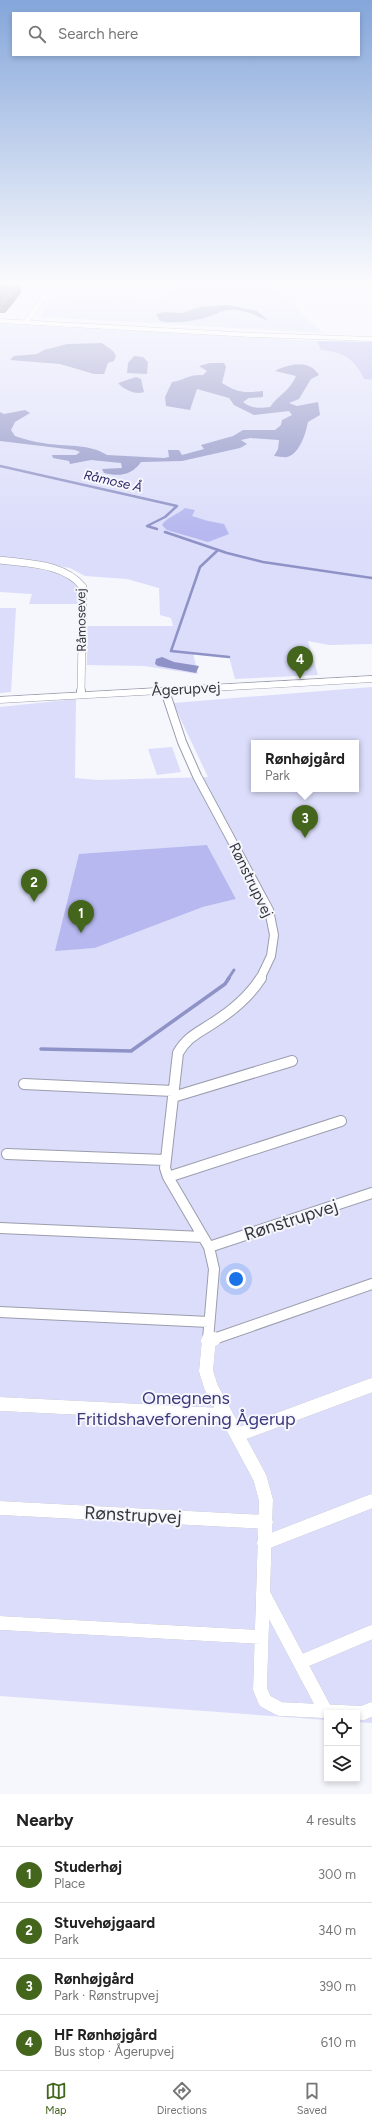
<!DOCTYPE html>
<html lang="en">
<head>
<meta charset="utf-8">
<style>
  :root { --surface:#fff; --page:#f6f6f6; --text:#222; --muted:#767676; --line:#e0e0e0; --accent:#43651c }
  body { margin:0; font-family:Figtree,sans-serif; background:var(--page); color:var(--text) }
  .controls { position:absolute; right:12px; bottom:12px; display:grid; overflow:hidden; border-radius:0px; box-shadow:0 2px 6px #0003 }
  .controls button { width:36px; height:36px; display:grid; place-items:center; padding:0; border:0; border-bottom:1px solid var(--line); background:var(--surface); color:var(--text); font:20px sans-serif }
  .you { position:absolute; left:236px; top:1279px; width:14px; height:14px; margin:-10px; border:3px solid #fff; border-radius:50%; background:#1a73e8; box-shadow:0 0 0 6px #1a73e833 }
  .badge { display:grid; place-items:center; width:26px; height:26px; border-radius:50%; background:var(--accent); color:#fff; font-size:13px; font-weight:700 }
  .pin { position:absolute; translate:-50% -33px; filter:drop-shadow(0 1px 2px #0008) }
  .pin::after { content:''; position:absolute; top:21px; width:14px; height:12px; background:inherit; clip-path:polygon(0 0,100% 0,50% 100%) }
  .popup { position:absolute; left:251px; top:740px; width:108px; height:52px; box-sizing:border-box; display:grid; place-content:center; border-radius:0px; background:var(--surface); filter:drop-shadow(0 1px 3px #0005); font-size:13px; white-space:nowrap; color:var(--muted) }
  .popup b { font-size:15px; color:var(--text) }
  .popup::after { content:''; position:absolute; left:50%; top:100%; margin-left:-8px; border:8px solid transparent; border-top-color:var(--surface) }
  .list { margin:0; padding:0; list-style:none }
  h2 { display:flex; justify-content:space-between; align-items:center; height:52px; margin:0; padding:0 16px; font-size:17px }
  h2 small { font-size:13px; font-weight:400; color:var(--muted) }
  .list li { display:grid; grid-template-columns:26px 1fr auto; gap:12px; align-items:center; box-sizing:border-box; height:56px; padding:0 16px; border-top:1px solid var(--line) }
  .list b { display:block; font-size:15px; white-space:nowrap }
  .list p { margin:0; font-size:13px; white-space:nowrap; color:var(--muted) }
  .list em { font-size:13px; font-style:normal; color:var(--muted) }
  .icon { flex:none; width:22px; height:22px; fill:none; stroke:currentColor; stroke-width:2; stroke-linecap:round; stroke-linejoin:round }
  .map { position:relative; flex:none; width:372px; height:1794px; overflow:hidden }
  .search { position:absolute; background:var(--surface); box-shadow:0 2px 6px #0003; left:12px; right:12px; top:12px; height:44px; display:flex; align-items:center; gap:10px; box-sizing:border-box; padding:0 14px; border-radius:0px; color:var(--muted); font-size:15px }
  .sheet { height:276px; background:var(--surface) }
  nav { display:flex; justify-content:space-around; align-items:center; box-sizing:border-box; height:56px; border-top:1px solid var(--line); background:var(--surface); font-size:11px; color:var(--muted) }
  nav a { display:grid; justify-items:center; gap:2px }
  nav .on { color:var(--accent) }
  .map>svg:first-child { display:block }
  .green { fill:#dbddfa; fill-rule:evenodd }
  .forest { fill:#b6b8ef }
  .water { fill:#8f92c6 }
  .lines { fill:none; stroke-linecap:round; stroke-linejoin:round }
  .stream-far2 { stroke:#8f92c6; stroke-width:2.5 }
  .stream-far1 { stroke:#8f92c6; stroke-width:3 }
  .stream { stroke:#8f92c6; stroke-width:3.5 }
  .minor-far4-casing { stroke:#9b9dad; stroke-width:6 }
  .minor-far3-casing { stroke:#9b9dad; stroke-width:8 }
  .minor-far2-casing { stroke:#9b9dad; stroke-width:10 }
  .minor-far1-casing { stroke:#9b9dad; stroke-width:12 }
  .minor-casing { stroke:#9b9dad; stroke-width:14 }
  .tertiary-casing { stroke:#9b9dad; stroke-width:1 }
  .minor-far4 { stroke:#fff; stroke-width:5.5 }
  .minor-far3 { stroke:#fff; stroke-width:7 }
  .minor-far2 { stroke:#fff; stroke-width:8 }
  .minor-far1 { stroke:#fff; stroke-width:10 }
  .minor { stroke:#fff; stroke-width:14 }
  .tertiary { fill:#fff; fill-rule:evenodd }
  .wall { fill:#4e4f5c }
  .shaded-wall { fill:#40404b }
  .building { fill:#5b5c6b; stroke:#40404b }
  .labels { text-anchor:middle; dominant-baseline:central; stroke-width:4; stroke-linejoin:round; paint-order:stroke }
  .far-water-label { font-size:13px; font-style:italic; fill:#2b2665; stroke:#f6f6fd }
  .far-street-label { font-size:13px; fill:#36363d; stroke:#f6f6fd }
  .street-label { font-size:15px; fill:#36363d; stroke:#f6f6fd }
  .near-street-label { font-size:18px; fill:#36363d; stroke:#f6f6fd }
  .near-park-label { font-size:18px; fill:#3c397b; stroke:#f6f6fd }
</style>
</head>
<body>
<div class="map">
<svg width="372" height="1794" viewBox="0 0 372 1794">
  <rect width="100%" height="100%" fill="#f6f6fd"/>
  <!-- green -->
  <path class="green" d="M176 282H253L271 285 323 333 40 317 45 306 56 296 114 298 115 296 161 301 174 286Z
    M0 324 317 341 321 350C344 353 354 358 364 379L372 380V644L329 645 308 641 318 675 235 679 229 657 193 653 198 674 144 666 87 665V626H173L171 618 160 615 159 588 127 579 85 576 70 568 0 557Z
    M0 562 60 573 69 576 80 588 78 604H29L32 594 0 592Z
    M0 608H16L11 692 0 693Z
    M372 687V1723L357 1722V1713H327V1720L0 1696V707L76 699 75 778 98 780 208 777 173 703ZM254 743H356V789H254ZM207 845 236 899 203 907 95 948 55 950Z
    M172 747 181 772 157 775 148 749Z"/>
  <!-- forest -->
  <path class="forest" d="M317 341 372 342V380L364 379C354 358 344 353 321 350Z
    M185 508 195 510 192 516 208 521 224 524 229 534 208 542 167 530 162 525C167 517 177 515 185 508Z
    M207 845 236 899 203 907 95 948 55 951 79 854Z"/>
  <!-- water -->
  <path class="water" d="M228 305 257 311 269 321C256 316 243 308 228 310 219 311 213 316 205 318 194 321 170 324 160 321L156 314 164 312 181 313 201 307Z
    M102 343 113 351 116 356 114 361 108 363 104 374H94L60 364 10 360 14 356 37 354 44 350 67 344Z
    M134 356 143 357 148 362 147 374 127 373 128 363Z
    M210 363H224L226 367 222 383C238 393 244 393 263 391V397L249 398 243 402C251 409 261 408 270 407 279 394 290 391 296 376L275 371C289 364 309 359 319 375L311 379 299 399 289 403 297 406 318 402 320 415 308 422C306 432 300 454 287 457 284 458 278 456 274 456L278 449 279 440 250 438 241 440 247 444 240 448 182 461 141 462C132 475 120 477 104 473L102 469 122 468 121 463 91 460 70 464 69 461 53 458 52 455H76L80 452 75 450 0 441V412L4 414 25 410 30 413 15 422 11 430 15 436C24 439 34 442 43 443 64 447 89 443 107 455L164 458 169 457 168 450H179L182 455 204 449 201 445 233 436 243 430H275L281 425 282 420 292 415 289 411 254 415 234 405 229 398 197 389 190 410 166 406 165 397 172 382C185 380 189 374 203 375L207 371 199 366Z
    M136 377 141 379 144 392C136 395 124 390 118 383Z
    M162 657 174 662 199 666 196 673 158 666 155 664 156 659Z"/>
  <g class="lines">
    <!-- stream-far2 -->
    <path class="stream-far2" d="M0 466 177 506 165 517 147 526 157 529
      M165 532 227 553 263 562 372 578
      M218 550 200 567 171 651 229 657"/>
    <!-- stream-far1 -->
    <path class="stream-far1" d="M228 979 234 970"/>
    <!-- stream -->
    <path class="stream" d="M41 1049 131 1051 225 984 229 978"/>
    <defs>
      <path id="minor-far4" d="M27 321 43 298 64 282"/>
      <path id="minor-far3" d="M0 560C28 564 64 563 83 587L81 692
        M165 690 166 692"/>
      <path id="minor-far2" d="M165 691 182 742 197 776 269 910 274 935 271 956 260 979
        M81 694V691"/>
      <path id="minor-far1" d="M24 1084 173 1091
        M173 1097 292 1061
        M7 1154 165 1160
        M168 1177 341 1121
        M0 1228 203 1237
        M209 1247 372 1193
        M0 1312 209 1322
        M208 1340 214 1269 209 1247 168 1177 165 1168 178 1053C187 1037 198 1033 213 1023 232 1011 249 997 261 978
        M211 1340 372 1284"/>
      <path id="minor" d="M209 1339 206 1371 211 1387 260 1478 266 1500 260 1689 265 1701 280 1709 363 1713 372 1709
        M208 1341 214 1339
        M0 1404 224 1415
        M237 1435 372 1385
        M0 1508 266 1522
        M264 1543 372 1501
        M264 1595 325 1710
        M0 1623 261 1637
        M301 1662 372 1632"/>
      <path id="tertiary" d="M0 319 252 333 372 337V341L252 337 0 323Z
        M372 676V682L0 703V697Z"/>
    </defs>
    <!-- minor-far4 casing -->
    <use href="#minor-far4" class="minor-far4-casing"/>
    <!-- minor-far3 casing -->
    <use href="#minor-far3" class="minor-far3-casing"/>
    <!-- minor-far2 casing -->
    <use href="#minor-far2" class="minor-far2-casing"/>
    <!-- minor-far1 casing -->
    <use href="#minor-far1" class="minor-far1-casing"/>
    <!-- minor casing -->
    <use href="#minor" class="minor-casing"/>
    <!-- tertiary casing -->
    <use href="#tertiary" class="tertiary-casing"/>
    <!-- minor-far4 -->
    <use href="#minor-far4" class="minor-far4"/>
    <!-- minor-far3 -->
    <use href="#minor-far3" class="minor-far3"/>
    <!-- minor-far2 -->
    <use href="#minor-far2" class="minor-far2"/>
    <!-- minor-far1 -->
    <use href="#minor-far1" class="minor-far1"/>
    <!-- minor -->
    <use href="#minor" class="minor"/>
    <!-- tertiary -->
    <use href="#tertiary" class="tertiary"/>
  </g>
  <!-- wall -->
  <path class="wall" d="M0 284 20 286 21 293 5 313H0Z"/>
  <!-- shaded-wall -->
  <path class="shaded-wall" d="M20 286 21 293 5 313 4 306Z"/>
  <!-- building -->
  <path class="building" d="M0 284 20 286 4 306H0Z"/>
  <!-- sky -->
  <linearGradient id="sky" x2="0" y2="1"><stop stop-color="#84a6da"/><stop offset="0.53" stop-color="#fbfbfe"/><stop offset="1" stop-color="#fbfbfe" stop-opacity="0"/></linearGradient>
  <rect width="372" height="533" fill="url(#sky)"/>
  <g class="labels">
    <!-- far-water labels -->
    <g class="far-water-label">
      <text transform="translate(113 481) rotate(13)">Råmose Å</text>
    </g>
    <!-- far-street labels -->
    <g class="far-street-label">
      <text transform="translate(81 620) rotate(-91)">Råmosevej</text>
    </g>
    <!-- street labels -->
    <g class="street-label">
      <text transform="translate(186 689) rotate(-3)">Ågerupvej</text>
      <text transform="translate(251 880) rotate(64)">Rønstrupvej</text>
    </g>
    <!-- near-street labels -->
    <g class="near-street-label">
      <text transform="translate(291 1220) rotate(-18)">Rønstrupvej</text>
      <text transform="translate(133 1515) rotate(3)">Rønstrupvej</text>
    </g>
    <!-- near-park labels -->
    <g class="near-park-label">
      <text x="186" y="1398">Omegnens<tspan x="186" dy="21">Fritidshaveforening Ågerup</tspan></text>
    </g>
  </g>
</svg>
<div class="controls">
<button><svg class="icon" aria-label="locate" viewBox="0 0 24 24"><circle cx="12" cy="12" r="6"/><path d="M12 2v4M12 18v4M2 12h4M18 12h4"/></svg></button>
<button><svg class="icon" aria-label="layers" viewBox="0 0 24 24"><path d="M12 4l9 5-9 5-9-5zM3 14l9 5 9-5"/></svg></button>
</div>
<div class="you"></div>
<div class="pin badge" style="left:81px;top:933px">1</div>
<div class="pin badge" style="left:34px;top:902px">2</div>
<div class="pin badge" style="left:305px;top:838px">3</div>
<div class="popup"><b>Rønhøjgård</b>Park</div>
<div class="pin badge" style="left:300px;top:679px">4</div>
<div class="search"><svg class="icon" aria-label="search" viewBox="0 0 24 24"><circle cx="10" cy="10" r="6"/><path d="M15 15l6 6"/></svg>Search here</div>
</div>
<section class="sheet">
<h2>Nearby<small>4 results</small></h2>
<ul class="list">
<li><span class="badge">1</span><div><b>Studerhøj</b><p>Place</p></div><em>300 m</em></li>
<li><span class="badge">2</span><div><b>Stuvehøjgaard</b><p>Park</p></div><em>340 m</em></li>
<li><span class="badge">3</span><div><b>Rønhøjgård</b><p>Park · Rønstrupvej</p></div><em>390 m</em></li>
<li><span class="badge">4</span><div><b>HF Rønhøjgård</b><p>Bus stop · Ågerupvej</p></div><em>610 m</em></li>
</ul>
</section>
<nav>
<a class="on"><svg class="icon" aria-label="map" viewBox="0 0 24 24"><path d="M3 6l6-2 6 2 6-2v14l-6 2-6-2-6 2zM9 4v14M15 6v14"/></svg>Map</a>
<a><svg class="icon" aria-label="directions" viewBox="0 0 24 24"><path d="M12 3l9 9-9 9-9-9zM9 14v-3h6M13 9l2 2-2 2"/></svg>Directions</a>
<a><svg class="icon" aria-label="saved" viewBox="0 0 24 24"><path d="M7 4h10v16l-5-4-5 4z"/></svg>Saved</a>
</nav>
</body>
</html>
